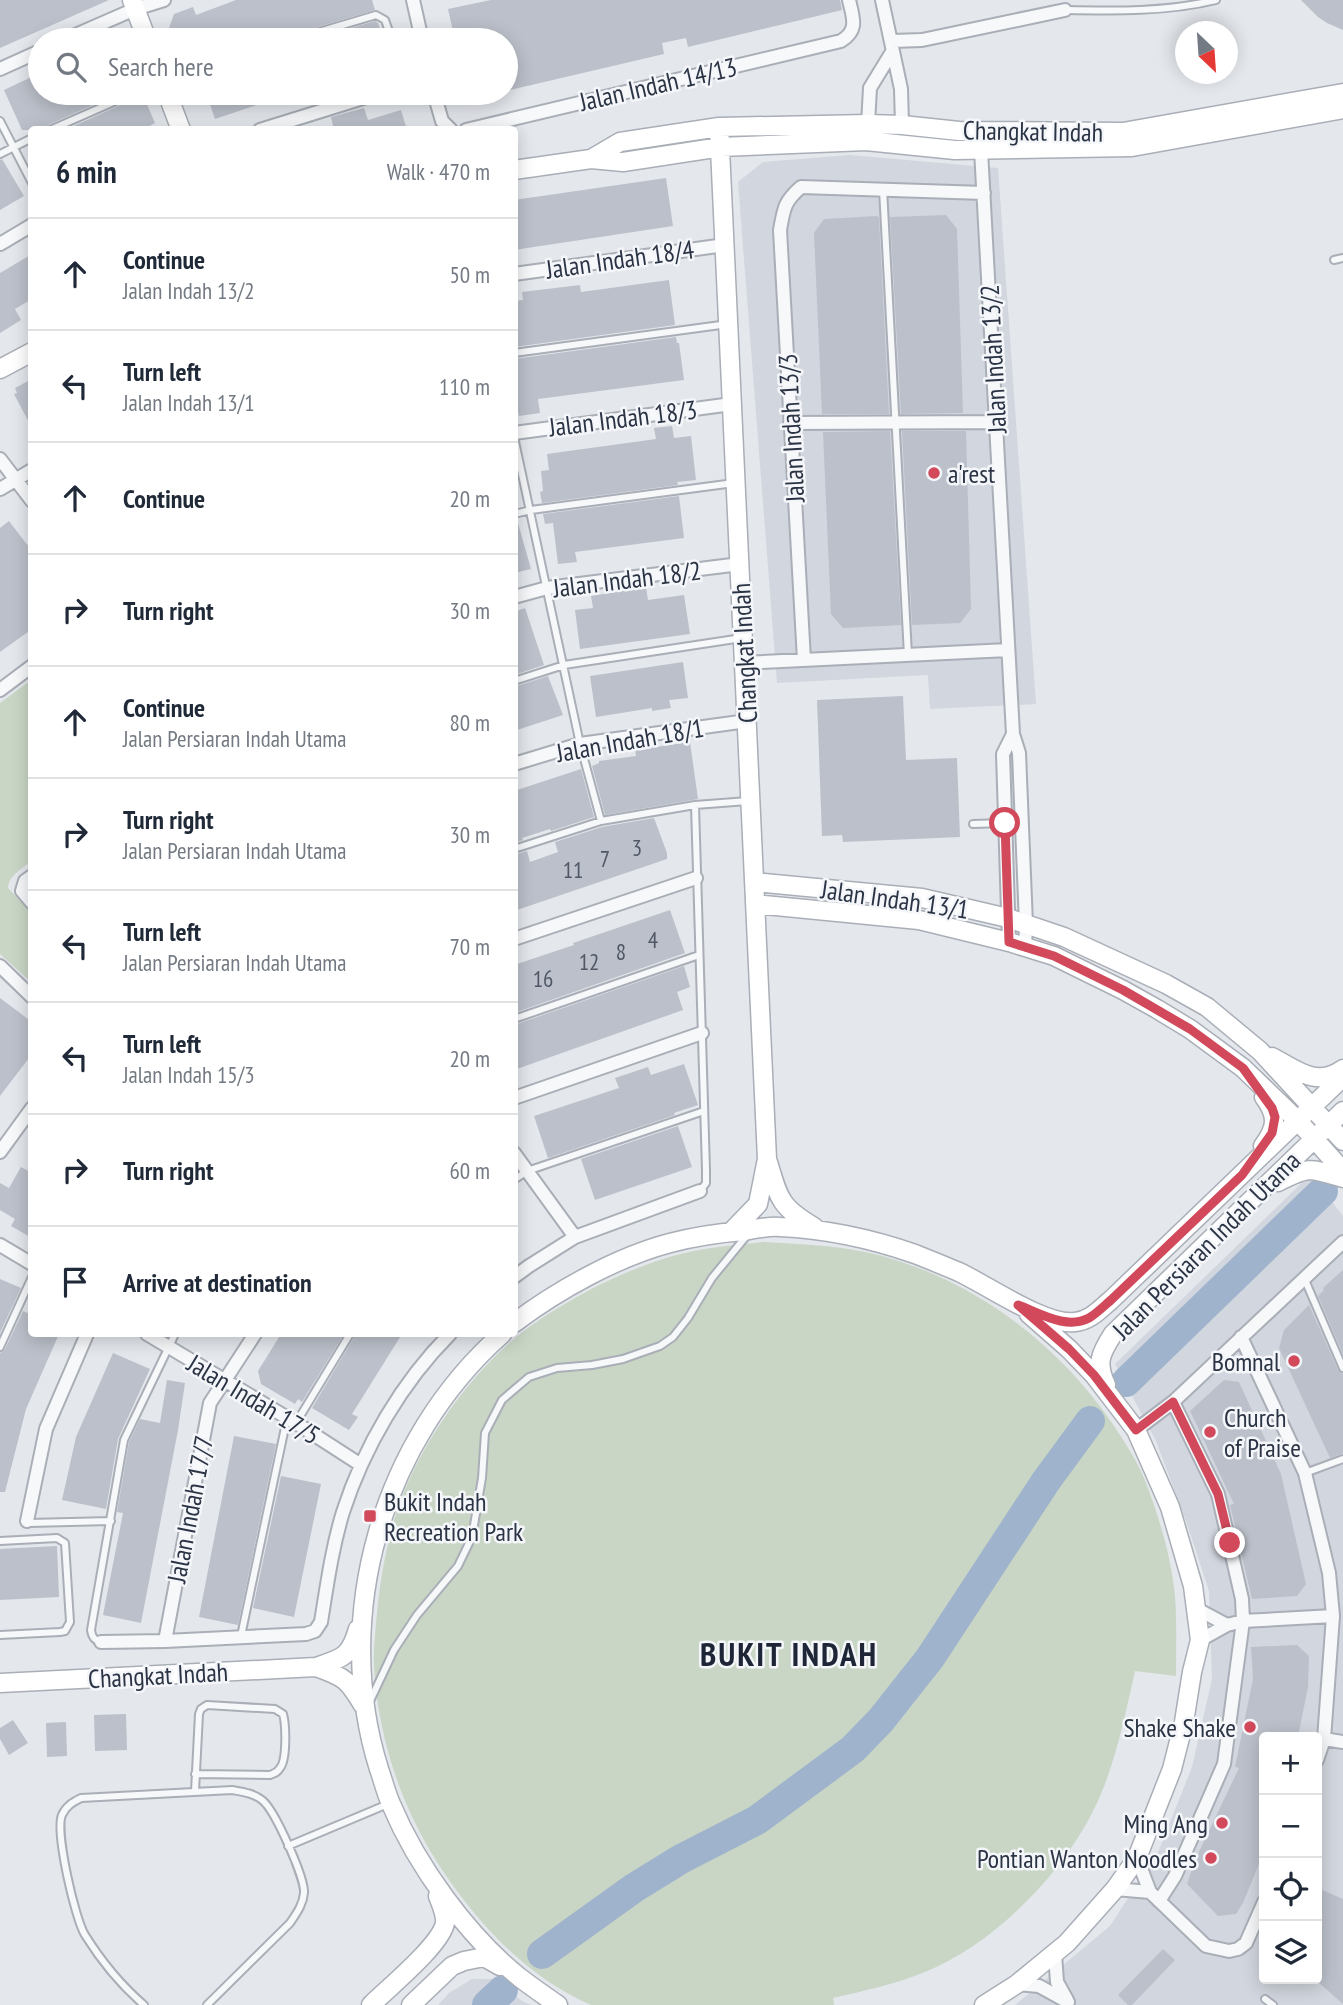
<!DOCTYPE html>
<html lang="en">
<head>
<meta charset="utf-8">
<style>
  :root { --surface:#fff; --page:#f6f6f7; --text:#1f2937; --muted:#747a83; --line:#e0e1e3 }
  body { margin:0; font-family:"PT Sans Narrow",sans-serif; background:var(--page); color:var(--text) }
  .controls { position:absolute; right:21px; bottom:21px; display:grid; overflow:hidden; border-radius:7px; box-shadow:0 4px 18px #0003 }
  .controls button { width:63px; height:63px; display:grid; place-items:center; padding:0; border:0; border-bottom:2px solid var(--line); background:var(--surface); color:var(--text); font:35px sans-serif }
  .compass { position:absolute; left:1175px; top:21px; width:63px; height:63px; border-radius:50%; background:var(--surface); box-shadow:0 4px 18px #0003; rotate:155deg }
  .stop { position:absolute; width:21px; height:21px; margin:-16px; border:5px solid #d1495b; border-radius:50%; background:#fff }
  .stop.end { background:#d1495b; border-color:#fff; box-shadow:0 2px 7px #0008 }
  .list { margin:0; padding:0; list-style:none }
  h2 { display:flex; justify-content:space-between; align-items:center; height:91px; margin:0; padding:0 28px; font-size:30px }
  h2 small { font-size:23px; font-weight:400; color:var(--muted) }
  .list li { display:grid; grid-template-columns:46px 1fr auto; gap:21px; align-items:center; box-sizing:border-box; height:112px; padding:0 28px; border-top:2px solid var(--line) }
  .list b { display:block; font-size:26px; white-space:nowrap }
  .list p { margin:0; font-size:23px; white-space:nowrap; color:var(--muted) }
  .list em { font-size:23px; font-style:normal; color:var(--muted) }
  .icon { flex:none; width:38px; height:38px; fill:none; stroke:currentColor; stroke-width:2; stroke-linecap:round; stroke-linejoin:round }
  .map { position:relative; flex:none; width:1343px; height:2005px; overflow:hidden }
  .search { position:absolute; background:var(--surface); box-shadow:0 4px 18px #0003; left:28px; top:28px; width:490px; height:77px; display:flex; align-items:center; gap:18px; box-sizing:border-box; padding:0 24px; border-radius:38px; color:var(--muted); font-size:26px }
  .panel { position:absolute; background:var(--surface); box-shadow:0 4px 18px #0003; left:28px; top:126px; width:490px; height:1211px; border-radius:7px }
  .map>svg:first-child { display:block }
  .built { fill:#d2d6de; fill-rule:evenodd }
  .green { fill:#c9d6c5 }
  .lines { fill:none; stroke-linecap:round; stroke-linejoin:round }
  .river { stroke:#9fb4cc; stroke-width:30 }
  .building { fill:#bbc0ca }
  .lane-casing { stroke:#a9aeb7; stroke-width:10 }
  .street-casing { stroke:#a9aeb7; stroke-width:16 }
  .secondary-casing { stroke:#a9aeb7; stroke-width:21 }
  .lane { stroke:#f7f8fa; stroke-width:6 }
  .street { stroke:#f7f8fa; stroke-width:12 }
  .secondary { stroke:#fff; stroke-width:18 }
  .route { stroke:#d1495b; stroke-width:9 }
  .poi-dot { fill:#d1495b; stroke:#f4f6f9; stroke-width:2.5 }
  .labels { text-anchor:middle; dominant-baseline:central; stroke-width:5; stroke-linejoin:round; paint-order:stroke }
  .number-label { font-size:23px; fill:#4f5766 }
  .street-label { font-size:26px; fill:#2b3445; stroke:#f4f6f9 }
  .poi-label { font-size:26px; fill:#2b3445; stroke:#f4f6f9; text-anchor:end }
  .district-label { font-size:33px; font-weight:bold; letter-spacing:2px; fill:#1d2536; stroke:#f4f6f9 }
</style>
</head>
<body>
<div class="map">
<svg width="1343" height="2005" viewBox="0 0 1343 2005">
  <rect width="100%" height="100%" fill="#e4e7ec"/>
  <!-- built -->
  <path class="built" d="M850 155 998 168 1036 704 930 709 928 675 777 683 738 182 763 162Z
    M1311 1174 1343 1216V2005H1015L1110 1926 1159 1850 1192 1767 1212 1679 1209 1591 1187 1524 1156 1441 1115 1364ZM1264 1737H1317V1979H1264Z
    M472 1979H494L522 2001 531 2005H438L449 1993Z"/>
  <!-- green -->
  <path class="green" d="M31 680V861C22 869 9 875 8 888L31 913V982L0 954V703Z
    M764 1242C797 1244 832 1245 865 1252 964 1273 1055 1339 1112 1423 1124 1441 1136 1459 1144 1478 1159 1516 1171 1556 1175 1596 1177 1623 1176 1649 1176 1676L1135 1671C1126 1711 1118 1751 1103 1789 1074 1863 999 1942 925 1972 895 1984 864 1991 833 1998L834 2005H591C526 1977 475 1921 437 1862 400 1804 378 1736 374 1666 373 1652 375 1638 376 1624 379 1587 385 1549 396 1514 416 1451 464 1381 514 1339 555 1305 619 1272 669 1257 700 1248 733 1245 764 1242Z"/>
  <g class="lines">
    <!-- river -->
    <path class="river" d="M1126 1382 1323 1191
      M542 1954 634 1888 681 1859 757 1820 853 1749 881 1720 930 1658 1046 1481 1090 1421
      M487 2005 503 1990"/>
  </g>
  <!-- building -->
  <path class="building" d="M0 0H109L0 48Z
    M236 0H372L375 10 290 35 286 40H173L169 28 174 14 193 7 196 15Z
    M491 0H840L842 10 688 47 686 38 662 43 664 54 510 90 506 72V40H455L448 9Z
    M1301 0H1343V30L1327 23 1318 17Z
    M375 21 378 23 384 40H311Z
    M40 73V93H120L48 125 44 130H22L4 90Z
    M140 93H142L155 123 142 130H65L136 98Z
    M206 93H285L286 95 215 119Z
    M364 108 368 120 401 110 407 130H334L331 117Z
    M2 159 24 196 0 210V160Z
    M666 178 673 226 514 250V200Z
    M946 215 957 229 963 413 901 414 890 217Z
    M877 216 879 218 889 414H822L814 233 824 219Z
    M32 254V299L15 309 21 320 0 333V273Z
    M669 280 675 325 514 347V301L523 300 522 292 580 285 581 292Z
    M676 337 677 343H679L684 380 538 399 540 413 519 416 514 399V359Z
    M32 379V428L14 394 17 393 15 388Z
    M672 426 674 438 691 436 696 480 677 482 678 485 542 503 540 492 543 491 541 471 549 470 547 454 656 439 654 428Z
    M890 431 901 625 843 628 831 614 823 432Z
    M902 431H966L971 609 960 623 912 625Z
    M679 496 684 538 575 552 577 562 558 564 553 523 545 524 543 514Z
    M9 521 32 551V629L0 652V528Z
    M518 523 531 569 514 573V524Z
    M646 587 648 600 684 595 690 634 580 649 575 610 593 608 591 596Z
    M525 608 544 665 514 675V612Z
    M683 662 688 698 669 700 671 708 652 711V708L596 717 590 676Z
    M548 676 563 715 514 731V687Z
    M903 696 906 760 957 758 960 837 843 842 842 835 822 836 817 700Z
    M690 742 698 799 605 815 592 766 599 763V761L636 756 635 750Z
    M581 769 594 817 551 831 550 829 522 838 523 840 514 843V791Z
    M654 818 667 853V859L514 911V855L527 851 530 862 558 852 555 842 602 827Z
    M670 910 685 953 514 1013V965L574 945 573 943Z
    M684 966 690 987 677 992 683 1010 514 1070V1025Z
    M0 998 32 1022V1054L0 1096Z
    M684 1064 698 1105 674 1113 675 1115 548 1158 534 1116 619 1088 615 1078 648 1067 651 1075Z
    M678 1126 692 1167 595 1200 581 1159Z
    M21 1167 32 1173V1238L11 1226 15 1219 0 1210V1183L9 1188Z
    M1343 1270V1354L1318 1296 1324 1290 1323 1288Z
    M0 1279 21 1288 0 1333Z
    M1309 1305 1338 1370 1343 1374V1453L1330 1458 1279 1348 1284 1330Z
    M23 1311 32 1315V1334H59L26 1409 5 1492H0V1353L5 1349Z
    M281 1334H344L302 1402 298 1399 295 1404 261 1384 258 1371Z
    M356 1334H402L352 1414 358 1417 349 1430 312 1408Z
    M113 1353 150 1369 118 1439 106 1509 62 1500 76 1437Z
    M167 1380 185 1383 178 1430 141 1623 103 1615 123 1513 117 1512 129 1442 140 1419 160 1423Z
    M1224 1380 1239 1382 1281 1474 1306 1584 1297 1596 1252 1599 1230 1505 1234 1504 1190 1411Z
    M234 1436 276 1444 238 1625 199 1617Z
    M281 1476 321 1484 294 1617 253 1608Z
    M57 1546 59 1597 0 1600V1549Z
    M1297 1645 1309 1656 1308 1687 1298 1737H1264V1851L1243 1903 1236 1914 1218 1916 1187 1884 1195 1860 1239 1768 1235 1767 1253 1679 1251 1647Z
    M126 1714 127 1750 95 1751 94 1715Z
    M13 1720 28 1743 9 1755 0 1739V1728Z
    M66 1722 67 1756 47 1757 46 1723Z
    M1320 1889 1343 1899V2004L1317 1981V1897Z
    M1163 1949 1175 1960 1132 2005H1128L1118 1995Z"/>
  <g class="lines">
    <defs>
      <path id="lane" d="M1065 10C1115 11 1167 12 1216 0
        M292 40 376 15 385 20 392 40
        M0 121 32 183
        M50 130 134 93
        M0 154 32 138
        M883 189 908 655
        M1334 260 1343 258
        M514 353 728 324
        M514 437 580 744 601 821
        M514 514 531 510 734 483
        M514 681 564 665 742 638
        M695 805 706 1170V1183L700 1191
        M973 824 1005 823
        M514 849 601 821 695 805 748 801
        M514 1019 699 955
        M514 1180 527 1171 704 1111
        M1305 1280 1343 1368
        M0 1347 32 1277
        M296 1423 350 1334
        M1305 1473 1343 1459
        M27 1521 29 1523 111 1521
        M0 1541 57 1538 65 1543 70 1622 65 1631 60 1632 0 1635
        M241 1636 287 1418
        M101 1642C95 1640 92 1638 91 1630L124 1440 175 1334
        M370 1701 394 1650 417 1615 458 1566 472 1537 482 1478 485 1433 502 1400 529 1377 557 1368 592 1365 623 1359 660 1346 673 1337 688 1318 712 1278 748 1234
        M195 1791 199 1714 201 1709 207 1705 275 1709 283 1714C286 1725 287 1760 280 1768 277 1773 275 1773 270 1775L195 1774
        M288 1846 388 1804
        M1265 1999 1273 2005
        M144 2005C122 1986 100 1959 85 1935 75 1919 55 1832 62 1815 66 1806 73 1802 81 1798L232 1790C243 1792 253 1793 262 1800 275 1810 305 1878 304 1893 303 1905 296 1914 290 1923L207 2005"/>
      <path id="street" d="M413 0 422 40
        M882 0 901 89 902 125
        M64 40 135 9 164 0
        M892 41 922 40 1065 10
        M0 69 40 51
        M434 93 442 121 451 130
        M868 124 870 88 892 52
        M260 130 379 93
        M466 130 841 41C859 30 853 18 849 0
        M981 150 1013 734 1019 753 1026 924 1025 948
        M0 244 32 225
        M514 274 725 245
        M790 423 996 422
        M514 433 732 404
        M0 459 32 501
        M0 489 32 470
        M514 597 547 588 740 564
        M804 660 780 230C784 208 784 202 801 187L984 193
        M744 663 1008 650
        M0 690 32 666
        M514 764 580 744 747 721
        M32 876 25 881 22 891 32 903
        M514 939 696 878
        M1009 942 1003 754 1013 734
        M0 966 32 997
        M514 1098 702 1033
        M0 1152 32 1108
        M514 1153 575 1237
        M0 1245 32 1264
        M514 1277 529 1266 575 1237 700 1191
        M147 1334 296 1423 361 1465
        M1241 1337 1305 1473 1329 1573 1333 1616 1324 1739 1317 1760
        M1136 1430 1173 1402 1343 1242
        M27 1521 46 1429 87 1334
        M1197 1609 1227 1625
        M1200 1640 1227 1625 1243 1621 1333 1616
        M165 1641 210 1403 255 1334
        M101 1642 165 1641 306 1634 315 1631 321 1622C327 1585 332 1548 343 1512 364 1447 402 1382 450 1334
        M1324 1739 1343 1742
        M1137 1858 1150 1892 1206 1946 1229 1951 1238 1949 1246 1943 1264 1902
        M1115 1889 1150 1892
        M1159 1901 1175 1876 1224 1764 1243 1621 1242 1599 1218 1494 1173 1402
        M1055 1954 1057 1982 1067 2000
        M1017 1984 1039 1986 1068 2002"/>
      <path id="secondary" d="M132 0 147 40
        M167 93 181 130
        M719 127 767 1159 758 1204 731 1232
        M591 159 620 142 719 127 868 124 902 125 959 131 1123 132 1343 93
        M514 170 591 159 623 162 721 147 866 141 955 150 1132 147 1343 109
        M0 369 32 352
        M754 882 922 898 1008 918 1064 937 1166 984 1207 1007 1260 1051 1343 1141
        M755 904 919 920 1009 942 1054 956 1123 990 1157 1009 1190 1029 1243 1068 1298 1121 1343 1171
        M1272 1057C1297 1070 1316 1088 1343 1069
        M1263 1146C1277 1127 1278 1116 1264 1097
        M768 1162C779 1199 780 1207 814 1227
        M1278 1182C1309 1166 1310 1168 1343 1178
        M514 1323C558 1290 617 1257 670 1243 693 1237 718 1233 743 1231 755 1229 768 1226 780 1227 825 1229 872 1239 915 1254 930 1260 945 1266 959 1272 987 1285 1045 1326 1075 1322 1090 1321 1100 1309 1111 1300L1343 1077
        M502 1334C382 1440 331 1616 379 1769 383 1780 386 1793 391 1804 417 1866 467 1935 519 1977 532 1987 545 1996 558 2005
        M1106 1385C1096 1363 1100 1354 1113 1334L1343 1111
        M316 1667C345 1677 348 1680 363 1705
        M0 1683 316 1667C343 1658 350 1657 358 1629
        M371 2005C388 1988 441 1945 445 1923 446 1915 441 1904 438 1896
        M411 2005 452 1966 464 1961 484 1957 500 1966
        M984 2005 1017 1984 1067 1943 1115 1889 1137 1858 1172 1769 1184 1722 1192 1672 1200 1640 1193 1586 1170 1507 1136 1430 1094 1375 1069 1349 1029 1314"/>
    </defs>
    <!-- lane casing -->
    <use href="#lane" class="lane-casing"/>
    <!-- street casing -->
    <use href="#street" class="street-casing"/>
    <!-- secondary casing -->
    <use href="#secondary" class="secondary-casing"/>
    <!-- lane -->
    <use href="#lane" class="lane"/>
    <!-- street -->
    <use href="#street" class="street"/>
    <!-- secondary -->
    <use href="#secondary" class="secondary"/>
  </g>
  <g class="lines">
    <!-- route -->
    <path class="route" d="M1005 823 1009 942 1054 956 1123 990 1190 1029 1243 1068 1272 1108 1275 1117 1272 1133 1242 1175 1111 1300C1104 1306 1096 1314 1089 1318 1066 1330 1040 1313 1018 1305L1069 1349 1094 1375 1136 1430 1173 1402 1218 1494 1230 1543"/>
  </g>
  <!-- markers -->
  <g class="poi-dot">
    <circle cx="934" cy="473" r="7"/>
    <circle cx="1294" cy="1361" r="7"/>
    <circle cx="1210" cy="1432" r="7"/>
    <rect x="363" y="1509" width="14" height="14" rx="3.5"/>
    <circle cx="1250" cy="1727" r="7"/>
    <circle cx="1222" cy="1823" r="7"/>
    <circle cx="1211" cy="1858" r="7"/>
  </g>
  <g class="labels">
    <!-- number labels -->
    <g class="number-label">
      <text x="637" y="847">3</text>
      <text x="605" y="858">7</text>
      <text x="573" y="869">11</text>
      <text x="653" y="939">4</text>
      <text x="621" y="951">8</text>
      <text x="589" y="961">12</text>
      <text x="543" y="978">16</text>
    </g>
    <!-- street labels -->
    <g class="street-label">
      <text transform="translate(658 84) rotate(-13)">Jalan Indah 14/13</text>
      <text transform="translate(1033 131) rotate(1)">Changkat Indah</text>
      <text transform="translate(620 259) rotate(-8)">Jalan Indah 18/4</text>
      <text transform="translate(993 359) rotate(-93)">Jalan Indah 13/2</text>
      <text transform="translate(623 418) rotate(-7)">Jalan Indah 18/3</text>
      <text transform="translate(791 428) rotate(-93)">Jalan Indah 13/3</text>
      <text transform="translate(627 579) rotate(-7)">Jalan Indah 18/2</text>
      <text transform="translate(744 653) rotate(-93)">Changkat Indah</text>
      <text transform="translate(630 740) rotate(-10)">Jalan Indah 18/1</text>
      <text transform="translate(895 899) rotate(8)">Jalan Indah 13/1</text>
      <text transform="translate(1206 1245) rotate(-45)">Jalan Persiaran Indah Utama</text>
      <text transform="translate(254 1399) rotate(31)">Jalan Indah 17/5</text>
      <text transform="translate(190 1509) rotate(-79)">Jalan Indah 17/7</text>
      <text transform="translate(158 1675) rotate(-3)">Changkat Indah</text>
    </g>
    <!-- poi labels -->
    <g class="poi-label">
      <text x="948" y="473" text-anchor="start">a'rest</text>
      <text x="1280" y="1361">Bomnal</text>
      <text x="1224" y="1417" text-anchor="start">Church<tspan x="1224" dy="30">of Praise</tspan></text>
      <text x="384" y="1501" text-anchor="start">Bukit Indah<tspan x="384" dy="30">Recreation Park</tspan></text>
      <text x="1236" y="1727">Shake Shake</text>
      <text x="1208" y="1823">Ming Ang</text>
      <text x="1197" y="1858">Pontian Wanton Noodles</text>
    </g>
    <!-- district labels -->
    <g class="district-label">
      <text x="789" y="1653">BUKIT INDAH</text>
    </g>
  </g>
</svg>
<div class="controls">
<button>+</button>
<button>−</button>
<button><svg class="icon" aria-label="locate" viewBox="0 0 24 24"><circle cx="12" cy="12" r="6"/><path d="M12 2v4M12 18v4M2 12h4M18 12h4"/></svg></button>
<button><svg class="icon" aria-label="layers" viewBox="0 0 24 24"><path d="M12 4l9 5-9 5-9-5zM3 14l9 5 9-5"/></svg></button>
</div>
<svg class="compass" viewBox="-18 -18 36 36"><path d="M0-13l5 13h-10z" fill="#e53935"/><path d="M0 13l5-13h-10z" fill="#747a83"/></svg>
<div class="stop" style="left:1005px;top:823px"></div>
<div class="stop end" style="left:1230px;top:1543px"></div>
<div class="search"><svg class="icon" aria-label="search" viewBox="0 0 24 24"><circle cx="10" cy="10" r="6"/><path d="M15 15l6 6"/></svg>Search here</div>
<section class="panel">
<h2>6 min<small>Walk · 470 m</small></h2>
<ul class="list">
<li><svg class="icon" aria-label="ahead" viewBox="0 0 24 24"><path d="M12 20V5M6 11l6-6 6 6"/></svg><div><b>Continue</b><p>Jalan Indah 13/2</p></div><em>50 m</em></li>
<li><svg class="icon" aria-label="left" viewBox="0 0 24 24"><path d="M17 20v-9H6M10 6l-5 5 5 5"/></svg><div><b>Turn left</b><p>Jalan Indah 13/1</p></div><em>110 m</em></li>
<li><svg class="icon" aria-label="ahead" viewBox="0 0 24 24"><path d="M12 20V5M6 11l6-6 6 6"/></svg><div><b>Continue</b></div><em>20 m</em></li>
<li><svg class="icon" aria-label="right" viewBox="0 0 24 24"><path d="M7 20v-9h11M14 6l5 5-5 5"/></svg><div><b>Turn right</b></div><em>30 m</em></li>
<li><svg class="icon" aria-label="ahead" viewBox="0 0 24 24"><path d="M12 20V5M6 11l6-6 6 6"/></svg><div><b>Continue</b><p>Jalan Persiaran Indah Utama</p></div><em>80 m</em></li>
<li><svg class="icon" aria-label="right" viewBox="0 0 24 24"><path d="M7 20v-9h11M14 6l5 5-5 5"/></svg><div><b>Turn right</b><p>Jalan Persiaran Indah Utama</p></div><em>30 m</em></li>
<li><svg class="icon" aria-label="left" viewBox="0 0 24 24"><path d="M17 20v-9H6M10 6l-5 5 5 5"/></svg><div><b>Turn left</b><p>Jalan Persiaran Indah Utama</p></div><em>70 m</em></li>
<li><svg class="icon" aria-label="left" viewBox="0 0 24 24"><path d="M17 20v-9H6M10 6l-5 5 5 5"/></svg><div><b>Turn left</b><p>Jalan Indah 15/3</p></div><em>20 m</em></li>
<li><svg class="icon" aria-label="right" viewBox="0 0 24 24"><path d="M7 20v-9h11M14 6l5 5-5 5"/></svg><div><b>Turn right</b></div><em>60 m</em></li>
<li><svg class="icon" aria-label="arrive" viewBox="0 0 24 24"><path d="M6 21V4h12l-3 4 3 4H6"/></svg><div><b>Arrive at destination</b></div></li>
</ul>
</section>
</div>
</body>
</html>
